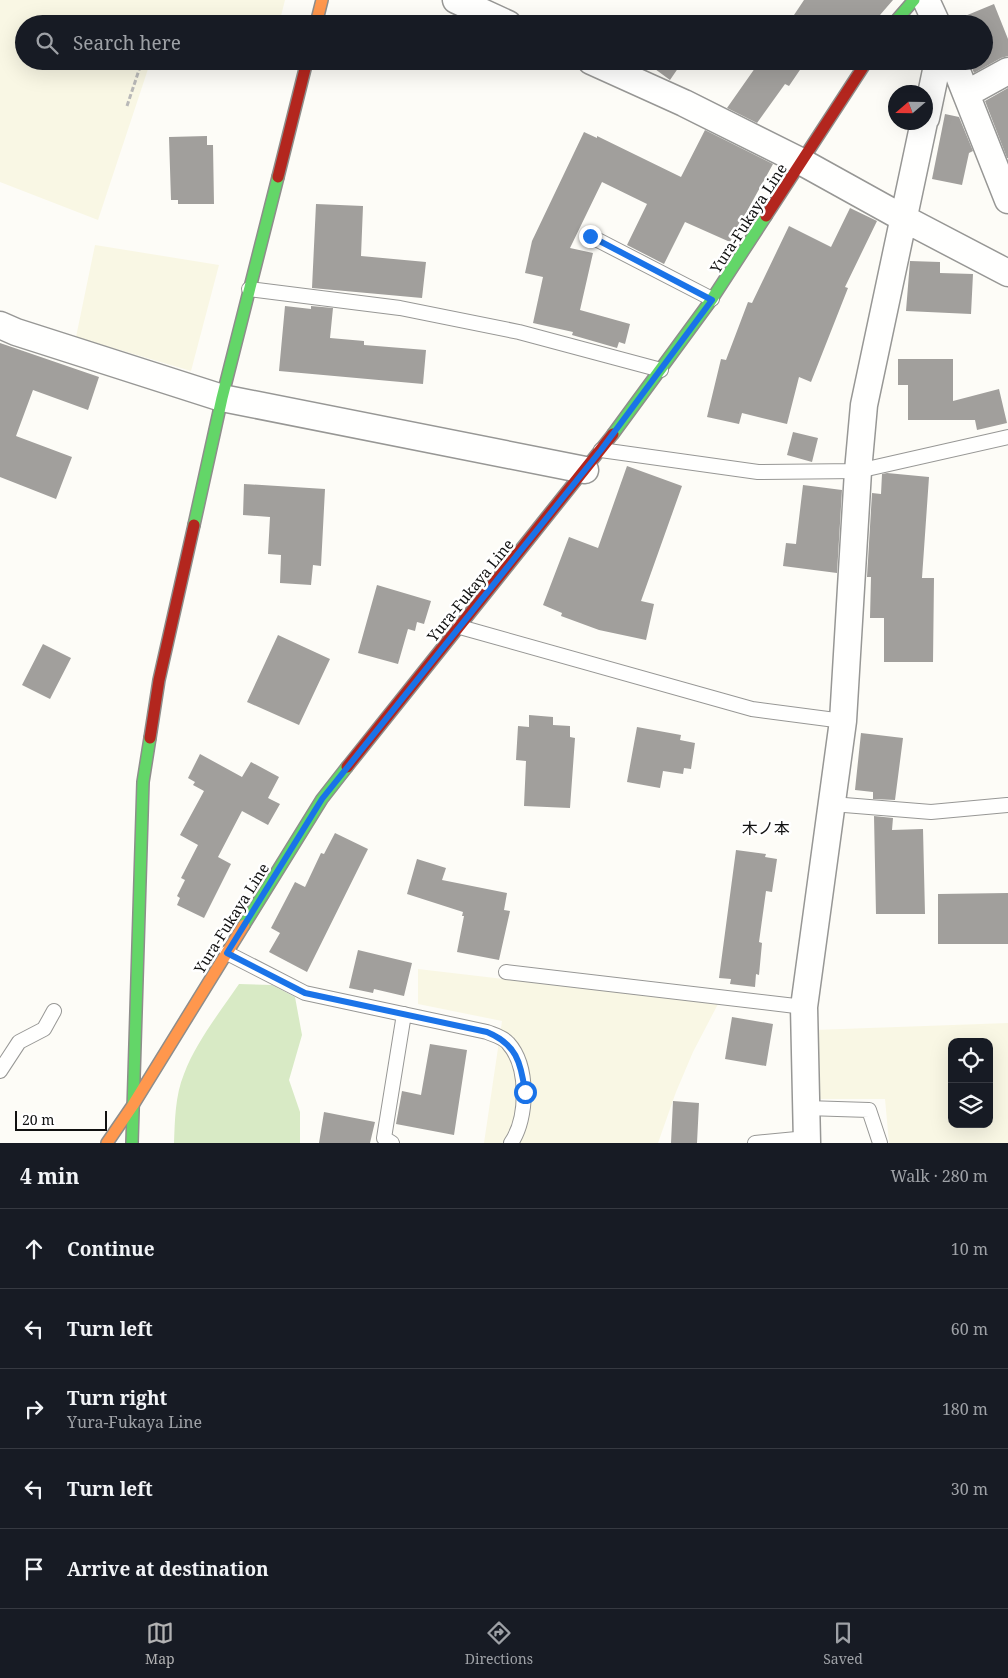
<!DOCTYPE html>
<html lang="en">
<head>
<meta charset="utf-8">
<style>
  :root { --surface:#171b24; --page:#20242c; --text:#f1f3f6; --muted:#9ea1a6; --line:#363941; --accent:#b2b2b3 }
  body { margin:0; font-family:"Noto Serif","Noto Sans JP",serif; background:var(--page); color:var(--text) }
  .controls { position:absolute; right:15px; bottom:15px; display:grid; overflow:hidden; border-radius:10px; box-shadow:0 5px 20px #0002 }
  .controls button { width:45px; height:45px; display:grid; place-items:center; padding:0; border:0; border-bottom:1px solid var(--line); background:var(--surface); color:var(--text); font:25px sans-serif }
  .compass { position:absolute; left:888px; top:85px; width:45px; height:45px; border-radius:50%; background:var(--surface); box-shadow:0 5px 20px #0002; rotate:250deg }
  .scale { position:absolute; left:15px; bottom:12px; width:92px; box-sizing:border-box; padding-left:5px; border:2px solid #111; border-top:0; font-size:14px; line-height:18px; white-space:nowrap; color:#111; -webkit-text-stroke:4px #fff; paint-order:stroke }
  .stop { position:absolute; width:15px; height:15px; margin:-11px; border:4px solid #1a73e8; border-radius:50%; background:#fff }
  .stop.end { background:#1a73e8; border-color:#fff; box-shadow:0 1px 5px #0008 }
  .list { margin:0; padding:0; list-style:none }
  h2 { display:flex; justify-content:space-between; align-items:center; height:65px; margin:0; padding:0 20px; font-size:21px }
  h2 small { font-size:16px; font-weight:400; color:var(--muted) }
  .list li { display:grid; grid-template-columns:32px 1fr auto; gap:15px; align-items:center; box-sizing:border-box; height:80px; padding:0 20px; border-top:1px solid var(--line) }
  .list b { display:block; font-size:19px; white-space:nowrap }
  .list p { margin:0; font-size:16px; white-space:nowrap; color:var(--muted) }
  .list em { font-size:16px; font-style:normal; color:var(--muted) }
  .icon { flex:none; width:28px; height:28px; fill:none; stroke:currentColor; stroke-width:2; stroke-linecap:round; stroke-linejoin:round }
  .map { position:relative; flex:none; width:1008px; height:1143px; overflow:hidden }
  .search { position:absolute; background:var(--surface); box-shadow:0 5px 20px #0002; left:15px; right:15px; top:15px; height:55px; display:flex; align-items:center; gap:12px; box-sizing:border-box; padding:0 18px; border-radius:28px; color:var(--muted); font-size:19px }
  .sheet { height:465px; background:var(--surface) }
  nav { display:flex; justify-content:space-around; align-items:center; box-sizing:border-box; height:70px; border-top:1px solid var(--line); background:var(--surface); font-size:14px; color:var(--muted) }
  nav a { display:grid; justify-items:center; gap:2px }
  nav .on { color:var(--accent) }
  .map>svg:first-child { display:block }
  .farmland { fill:#f9f7e4; fill-rule:evenodd }
  .forest { fill:#d8eac5 }
  .building { fill:#a19f9c }
  .lines { fill:none; stroke-linecap:round; stroke-linejoin:round }
  .lane-casing { stroke:#979795; stroke-width:16 }
  .street-casing { stroke:#979795; stroke-width:29 }
  .fast-casing { stroke:#8e8d8b; stroke-width:14 }
  .slow-casing { stroke:#8e8d8b; stroke-width:14 }
  .jam-casing { stroke:#8e8d8b; stroke-width:14 }
  .path { stroke:#b9b9b8; stroke-width:3; stroke-dasharray:5 2.5; stroke-linecap:butt }
  .lane { stroke:#fffffe; stroke-width:14 }
  .street { stroke:#fffffe; stroke-width:26 }
  .fast { stroke:#63d668; stroke-width:11 }
  .slow { stroke:#ff974d; stroke-width:11 }
  .jam { stroke:#b3261e; stroke-width:11 }
  .route { stroke:#1a73e8; stroke-width:6 }
  .labels { text-anchor:middle; dominant-baseline:central; stroke-width:5; stroke-linejoin:round; paint-order:stroke }
  .street-label { font-size:15px; fill:#111; stroke:#fff }
  .neighbourhood-label { font-size:16px; fill:#111; stroke:#fff }
</style>
</head>
<body>
<div class="map">
<svg width="1008" height="1143" viewBox="0 0 1008 1143">
  <rect width="100%" height="100%" fill="#fdfcf7"/>
  <!-- farmland -->
  <path class="farmland" d="M0 0H285L279 24H24V61H269V64L149 66 98 220 0 182Z
    M95 245 219 265 191 371 76 337Z
    M418 969 718 1004 693 1052 676 1092 658 1143H484L502 1021 418 1004Z
    M1008 1023V1143H889L885 1099H816L814 1030ZM952 1042H989V1124H952Z"/>
  <!-- forest -->
  <path class="forest" d="M239 984 272 985 295 997 302 1035 289 1080 300 1112V1143H174C175 1120 175 1096 184 1074 196 1042 220 1012 239 984Z"/>
  <!-- building -->
  <path class="building" d="M804 0H893L880 15 841 24H788Z
    M994 4 1008 39V56L1001 58 974 73 969 61H984V24H964L965 16Z
    M686 16 697 24H681Z
    M644 61H683L670 80Z
    M760 61H806L789 86 785 84 757 123 727 108Z
    M1008 88V158H1007L985 101Z
    M945 114 959 117 973 151 969 153 962 185 932 179Z
    M705 130 773 164 730 242 685 222 664 264 627 245 647 204 602 182 570 248 593 253 580 310 630 324 625 344 619 342 617 348 572 335 573 332 533 323 543 277 525 273 532 241 584 132 597 138V136L681 177Z
    M207 136V145H213L214 204H178V200H171L169 137Z
    M316 204 363 206 361 256 426 262 422 298 312 288Z
    M850 208 877 221 845 287 848 288 811 382 799 377 787 424 742 413 739 424 707 417 721 359 726 360 748 302 752 303 789 226 831 247Z
    M910 261 940 262V273L973 274 971 314 906 311Z
    M285 306 311 309V306L333 308 330 338 364 341V345L426 350 423 384 279 371Z
    M0 343 99 377 88 410 33 390 16 436 72 457 56 499 0 477Z
    M898 359H953V401L999 389 1007 423 977 430 975 420H908V385H898Z
    M793 432 818 438 812 462 787 455Z
    M627 466 682 486 641 601 654 604 646 640 599 630 561 616 562 613 543 605 569 537 598 548Z
    M887 473 929 477 922 578H934L933 662H884V618H870L871 577H867L872 493 881 494 882 474Z
    M244 484 325 489 321 566 313 565 311 585 280 583 281 555 268 554 270 517 243 515Z
    M803 485 842 490 837 573 783 566 786 543 796 544Z
    M377 585 431 601 424 624 417 622 415 631 408 629 398 664 358 653Z
    M278 635 330 659 299 725 247 702Z
    M43 644 71 658 50 699 22 685Z
    M529 715 553 717V725L570 726V737L575 738 570 808 524 806 526 761 516 760 518 726 529 727Z
    M637 727 681 735 680 740 695 743 691 769 684 768 683 774 663 771 660 788 627 782Z
    M861 733 903 738 895 800 873 799V792L855 790Z
    M200 754 242 777 251 762 279 777 268 798 280 804 268 825 242 811 218 857 231 864 204 918 177 905 180 898 177 896 185 880 181 878 198 845 180 835 204 791 193 785 195 782 188 778Z
    M874 816 893 818 892 830 923 829 925 914H876Z
    M335 833 368 849 307 972 269 952 280 933 271 928 295 882 305 887 321 853 324 854Z
    M736 850 766 854 765 857 777 859 772 892 766 891 759 942 762 943 759 975 756 974 755 987 730 984 731 979 719 978Z
    M417 859 446 868 442 880 507 893 504 910 510 911 499 960 457 952 464 916H462L463 912 407 894Z
    M1008 893V944H938V894Z
    M358 950 412 963 404 996 374 989 373 993 349 988Z
    M732 1017 773 1024 766 1066 725 1059Z
    M430 1044 467 1050 454 1135 396 1124 402 1091 421 1095Z
    M673 1101 699 1103 697 1143H671Z
    M324 1112 375 1122 370 1143H319Z"/>
  <g class="lines">
    <defs>
      <path id="lane" d="M590 236 712 299
        M249 289 400 308 519 332 661 370
        M601 450 758 472 858 471 1008 437
        M460 627 752 709 843 721
        M832 804 931 812 1007 805
        M227 953 305 993 487 1032C494 1035 503 1037 508 1043 529 1066 528 1118 511 1143
        M506 972 804 1007
        M0 1071 19 1042 44 1029 54 1011
        M806 1108 869 1110 880 1143
        M392 1143 384 1138 404 1014
        M755 1143 807 1138"/>
      <path id="street" d="M456 0 508 24
        M926 0 937 24
        M591 61 684 103 802 162 903 218 1008 273
        M953 61 1008 200
        M966 94 1008 71
        M926 118 938 61
        M0 325 16 332 222 398 585 470
        M807 1143 804 1007 843 721 858 471 864 405 924 122"/>
      <path id="fast" d="M893 24 914 0
        M613 434 712 299 766 216
        M194 525 222 398 278 177
        M244 925 322 799 347 767
        M132 1143 143 782 150 738"/>
      <path id="slow" d="M316 24 322 0
        M107 1143 133 1105 244 925"/>
      <path id="jam" d="M278 177 307 61
        M766 216 867 61
        M150 738 159 680 194 525
        M347 767 613 434"/>
    </defs>
    <!-- lane casing -->
    <use href="#lane" class="lane-casing"/>
    <!-- street casing -->
    <use href="#street" class="street-casing"/>
    <!-- fast casing -->
    <use href="#fast" class="fast-casing"/>
    <!-- slow casing -->
    <use href="#slow" class="slow-casing"/>
    <!-- jam casing -->
    <use href="#jam" class="jam-casing"/>
    <!-- path -->
    <path class="path" d="M337 63 542 64 547 61
      M127 106 142 61"/>
    <!-- lane -->
    <use href="#lane" class="lane"/>
    <!-- street -->
    <use href="#street" class="street"/>
    <!-- fast -->
    <use href="#fast" class="fast"/>
    <!-- slow -->
    <use href="#slow" class="slow"/>
    <!-- jam -->
    <use href="#jam" class="jam"/>
  </g>
  <g class="lines">
    <!-- route -->
    <path class="route" d="M525 1092C521 1062 516 1044 487 1032L305 993 227 953 322 799 601 450 712 300 590 236"/>
  </g>
  <g class="labels">
    <!-- street labels -->
    <g class="street-label">
      <text transform="translate(748 218) rotate(-57)">Yura-Fukaya Line</text>
      <text transform="translate(470 590) rotate(-51)">Yura-Fukaya Line</text>
      <text transform="translate(231 918) rotate(-58)">Yura-Fukaya Line</text>
    </g>
    <!-- neighbourhood labels -->
    <g class="neighbourhood-label">
      <text x="766" y="828">木ノ本</text>
    </g>
  </g>
</svg>
<div class="controls">
<button><svg class="icon" aria-label="locate" viewBox="0 0 24 24"><circle cx="12" cy="12" r="6"/><path d="M12 2v4M12 18v4M2 12h4M18 12h4"/></svg></button>
<button><svg class="icon" aria-label="layers" viewBox="0 0 24 24"><path d="M12 4l9 5-9 5-9-5zM3 14l9 5 9-5"/></svg></button>
</div>
<svg class="compass" viewBox="-18 -18 36 36"><path d="M0-13l5 13h-10z" fill="#e53935"/><path d="M0 13l5-13h-10z" fill="#9ea1a6"/></svg>
<div class="scale">20 m</div>
<div class="stop" style="left:525px;top:1092px"></div>
<div class="stop end" style="left:590px;top:236px"></div>
<div class="search"><svg class="icon" aria-label="search" viewBox="0 0 24 24"><circle cx="10" cy="10" r="6"/><path d="M15 15l6 6"/></svg>Search here</div>
</div>
<section class="sheet">
<h2>4 min<small>Walk · 280 m</small></h2>
<ul class="list">
<li><svg class="icon" aria-label="ahead" viewBox="0 0 24 24"><path d="M12 20V5M6 11l6-6 6 6"/></svg><div><b>Continue</b></div><em>10 m</em></li>
<li><svg class="icon" aria-label="left" viewBox="0 0 24 24"><path d="M17 20v-9H6M10 6l-5 5 5 5"/></svg><div><b>Turn left</b></div><em>60 m</em></li>
<li><svg class="icon" aria-label="right" viewBox="0 0 24 24"><path d="M7 20v-9h11M14 6l5 5-5 5"/></svg><div><b>Turn right</b><p>Yura-Fukaya Line</p></div><em>180 m</em></li>
<li><svg class="icon" aria-label="left" viewBox="0 0 24 24"><path d="M17 20v-9H6M10 6l-5 5 5 5"/></svg><div><b>Turn left</b></div><em>30 m</em></li>
<li><svg class="icon" aria-label="arrive" viewBox="0 0 24 24"><path d="M6 21V4h12l-3 4 3 4H6"/></svg><div><b>Arrive at destination</b></div></li>
</ul>
</section>
<nav>
<a class="on"><svg class="icon" aria-label="map" viewBox="0 0 24 24"><path d="M3 6l6-2 6 2 6-2v14l-6 2-6-2-6 2zM9 4v14M15 6v14"/></svg>Map</a>
<a><svg class="icon" aria-label="directions" viewBox="0 0 24 24"><path d="M12 3l9 9-9 9-9-9zM9 14v-3h6M13 9l2 2-2 2"/></svg>Directions</a>
<a><svg class="icon" aria-label="saved" viewBox="0 0 24 24"><path d="M7 4h10v16l-5-4-5 4z"/></svg>Saved</a>
</nav>
</body>
</html>
